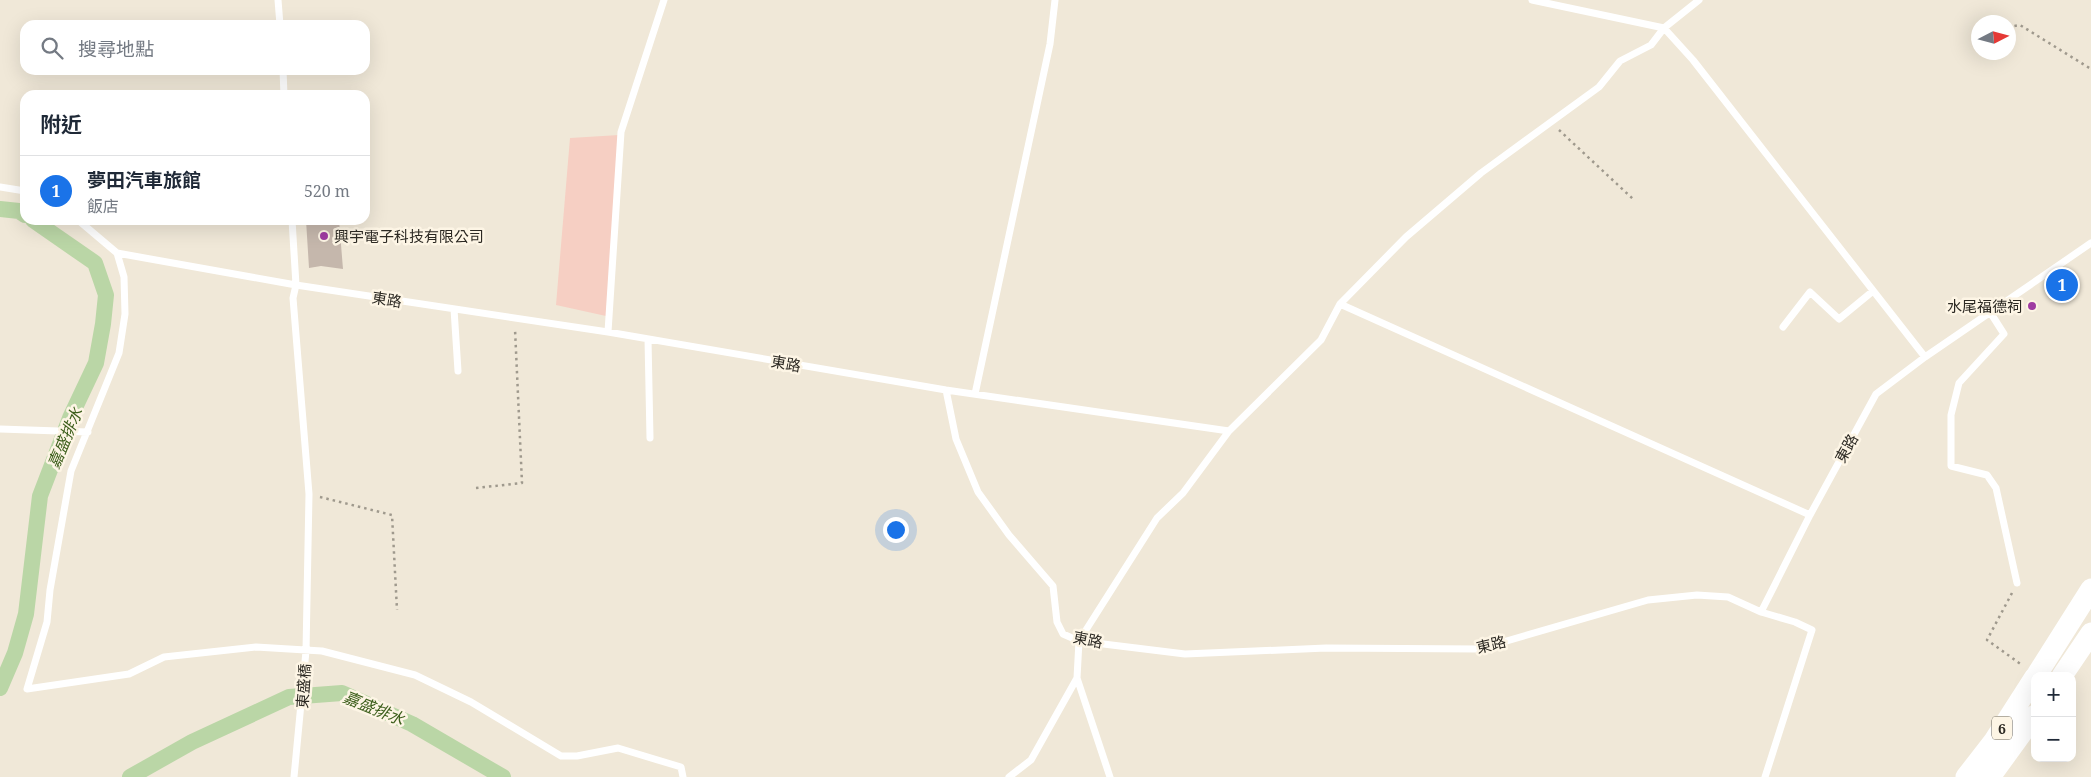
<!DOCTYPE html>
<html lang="zh-TW">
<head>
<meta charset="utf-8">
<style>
  :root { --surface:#fff; --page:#f2f2f3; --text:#1f2937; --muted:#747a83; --line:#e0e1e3; --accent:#1a73e8 }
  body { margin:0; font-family:"Noto Serif","Noto Sans TC",serif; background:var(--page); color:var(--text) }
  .controls { position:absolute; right:15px; bottom:15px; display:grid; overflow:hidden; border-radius:10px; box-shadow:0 5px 20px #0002 }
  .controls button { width:45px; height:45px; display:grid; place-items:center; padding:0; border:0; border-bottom:1px solid var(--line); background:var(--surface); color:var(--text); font:25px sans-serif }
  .compass { position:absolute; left:1971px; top:15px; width:45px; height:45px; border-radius:50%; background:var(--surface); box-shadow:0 5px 20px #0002; rotate:84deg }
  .you { position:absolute; left:895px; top:529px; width:18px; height:18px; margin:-12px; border:4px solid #fff; border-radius:50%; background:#1a73e8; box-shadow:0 0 0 8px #1a73e833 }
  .badge { display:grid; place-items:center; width:32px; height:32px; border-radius:50%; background:var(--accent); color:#fff; font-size:16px; font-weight:700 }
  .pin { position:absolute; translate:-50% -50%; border:2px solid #fff; box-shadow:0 1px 5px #0006 }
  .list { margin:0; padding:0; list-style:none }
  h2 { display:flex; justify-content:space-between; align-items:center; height:65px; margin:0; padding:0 20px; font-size:21px }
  h2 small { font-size:16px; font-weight:400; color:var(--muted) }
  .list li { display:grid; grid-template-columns:32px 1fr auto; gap:15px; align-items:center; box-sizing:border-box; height:70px; padding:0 20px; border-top:1px solid var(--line) }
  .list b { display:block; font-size:19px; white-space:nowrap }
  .list p { margin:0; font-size:16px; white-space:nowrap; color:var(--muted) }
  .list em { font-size:16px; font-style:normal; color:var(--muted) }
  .icon { flex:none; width:28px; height:28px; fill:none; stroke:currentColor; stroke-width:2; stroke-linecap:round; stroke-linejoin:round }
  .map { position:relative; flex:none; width:2091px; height:777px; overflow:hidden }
  .search { position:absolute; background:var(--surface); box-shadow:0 5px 20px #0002; left:20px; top:20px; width:350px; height:55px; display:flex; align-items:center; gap:12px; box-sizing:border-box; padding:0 18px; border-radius:15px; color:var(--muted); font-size:19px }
  .panel { position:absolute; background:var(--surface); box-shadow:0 5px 20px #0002; left:20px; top:90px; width:350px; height:135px; border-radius:15px }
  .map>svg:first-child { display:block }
  .green { fill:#f6cfc3 }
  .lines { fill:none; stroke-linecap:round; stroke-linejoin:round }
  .canal { stroke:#bad6a6; stroke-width:16 }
  .building { fill:#c5b7ac }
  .path { stroke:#9f998d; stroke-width:2.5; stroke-dasharray:2.5 4; stroke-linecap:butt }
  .service { stroke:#fff; stroke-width:7 }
  .primary { stroke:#fff; stroke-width:21 }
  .poi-dot { fill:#9f3ca2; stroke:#fdf5e5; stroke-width:2 }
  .labels { text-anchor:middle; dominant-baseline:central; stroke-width:5; stroke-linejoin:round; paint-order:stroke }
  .shield { fill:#fdf5e5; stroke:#6b665d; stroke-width:1 }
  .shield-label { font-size:14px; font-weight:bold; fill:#2c2923 }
  .poi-label { font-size:15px; fill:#2c2923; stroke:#fdf5e5; text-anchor:start }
  .street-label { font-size:15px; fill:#2c2923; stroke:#fdf5e5 }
  .water-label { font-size:16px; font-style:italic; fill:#3d5f1c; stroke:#fdf5e5 }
</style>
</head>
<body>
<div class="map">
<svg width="2091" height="777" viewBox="0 0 2091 777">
  <rect width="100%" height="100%" fill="#f0e8d8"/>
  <!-- green -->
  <path class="green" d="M619 135 606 316 556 305 570 138Z"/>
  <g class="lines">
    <!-- canal -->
    <path class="canal" d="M0 209 19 211 25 215
      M0 688 15 653 26 614 40 496 70 418 96 363 103 324 106 295 95 263 33 220
      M130 777 192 742 289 697 342 693 412 724 503 777"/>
  </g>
  <!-- building -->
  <path class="building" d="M306 220H339L343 269 321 266 309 268Z"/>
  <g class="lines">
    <!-- path -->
    <path class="path" d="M2008 27 2020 25 2091 69
      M1975 47 1978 45
      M1559 130 1633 199
      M476 488 522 483 515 329
      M320 497 392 515 397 610
      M2012 593 1987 640 2022 665"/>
    <!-- service -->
    <path class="service" d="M278 0 280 25
      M1532 0 1664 28 1699 0
      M283 70 284 95
      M0 187 25 191
      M78 220 117 253 296 285 608 332 946 390 1229 431 1321 340 1340 304 1406 237 1481 173 1599 87 1620 61 1651 45 1664 28 1693 60 1925 357
      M292 220 296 285 293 298 309 494 306 651 294 777
      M117 253 124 277 125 314 119 353 71 471 50 590 47 622 27 689 129 674 164 657 256 647 322 651 415 675 471 702 561 756H577L618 748 681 767 683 777
      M1340 304 1810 515
      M454 309 458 371
      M1990 312 2004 334 1959 383 1951 415V466L1987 475 1996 488 2017 583
      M1783 327 1810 292 1839 319 1873 291
      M608 332 621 132 664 0
      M648 339 650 438
      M946 390 956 439 978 492 1009 535 1053 586 1057 622 1063 634 1079 641 1185 654 1326 648 1479 649 1648 600 1697 595 1728 597 1761 612 1795 622 1812 630 1765 777
      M975 394 1050 44 1055 0
      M0 429 88 432
      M1761 612 1810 515 1876 394 1925 357 2091 243
      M1077 678 1110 777
      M1009 777 1031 760 1077 678 1079 641 1157 518 1183 493 1229 431"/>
    <!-- primary -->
    <path class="primary" d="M2036 676 2091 589
      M2062 676 2091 633
      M1966 777 1994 741 2035 677
      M1990 777 2035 715"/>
  </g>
  <!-- markers -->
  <g class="poi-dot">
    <circle cx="324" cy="236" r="5"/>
    <circle cx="2032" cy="306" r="5"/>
  </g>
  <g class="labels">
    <!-- shield labels -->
    <rect class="shield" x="1992" y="716.5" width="20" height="23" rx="4"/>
    <g class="shield-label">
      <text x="2002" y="728">6</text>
    </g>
    <!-- poi labels -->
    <g class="poi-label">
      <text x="334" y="236">興宇電子科技有限公司</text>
      <text x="2022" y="306" text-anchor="end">水尾福德祠</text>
    </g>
    <!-- street labels -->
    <g class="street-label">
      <text transform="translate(387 299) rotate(9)">東路</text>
      <text transform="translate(786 363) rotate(10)">東路</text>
      <text transform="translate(1846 448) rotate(-61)">東路</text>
      <text transform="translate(1088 639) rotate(11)">東路</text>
      <text transform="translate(1491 644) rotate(-13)">東路</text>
      <text transform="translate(303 686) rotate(-86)">東盛橋</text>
    </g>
    <!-- water labels -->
    <g class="water-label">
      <text transform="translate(65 438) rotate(-67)">嘉盛排水</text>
      <text transform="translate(374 708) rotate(22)">嘉盛排水</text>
    </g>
  </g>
</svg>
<div class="controls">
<button>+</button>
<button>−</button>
</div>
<svg class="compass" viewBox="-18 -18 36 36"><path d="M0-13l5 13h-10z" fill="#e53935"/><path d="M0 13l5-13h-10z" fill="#747a83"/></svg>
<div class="you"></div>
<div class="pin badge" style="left:2062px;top:285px">1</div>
<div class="search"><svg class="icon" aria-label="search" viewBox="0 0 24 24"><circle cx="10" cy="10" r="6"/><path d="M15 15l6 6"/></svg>搜尋地點</div>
<section class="panel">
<h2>附近<small></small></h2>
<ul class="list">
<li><span class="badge">1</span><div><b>夢田汽車旅館</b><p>飯店</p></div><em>520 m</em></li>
</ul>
</section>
</div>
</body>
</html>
